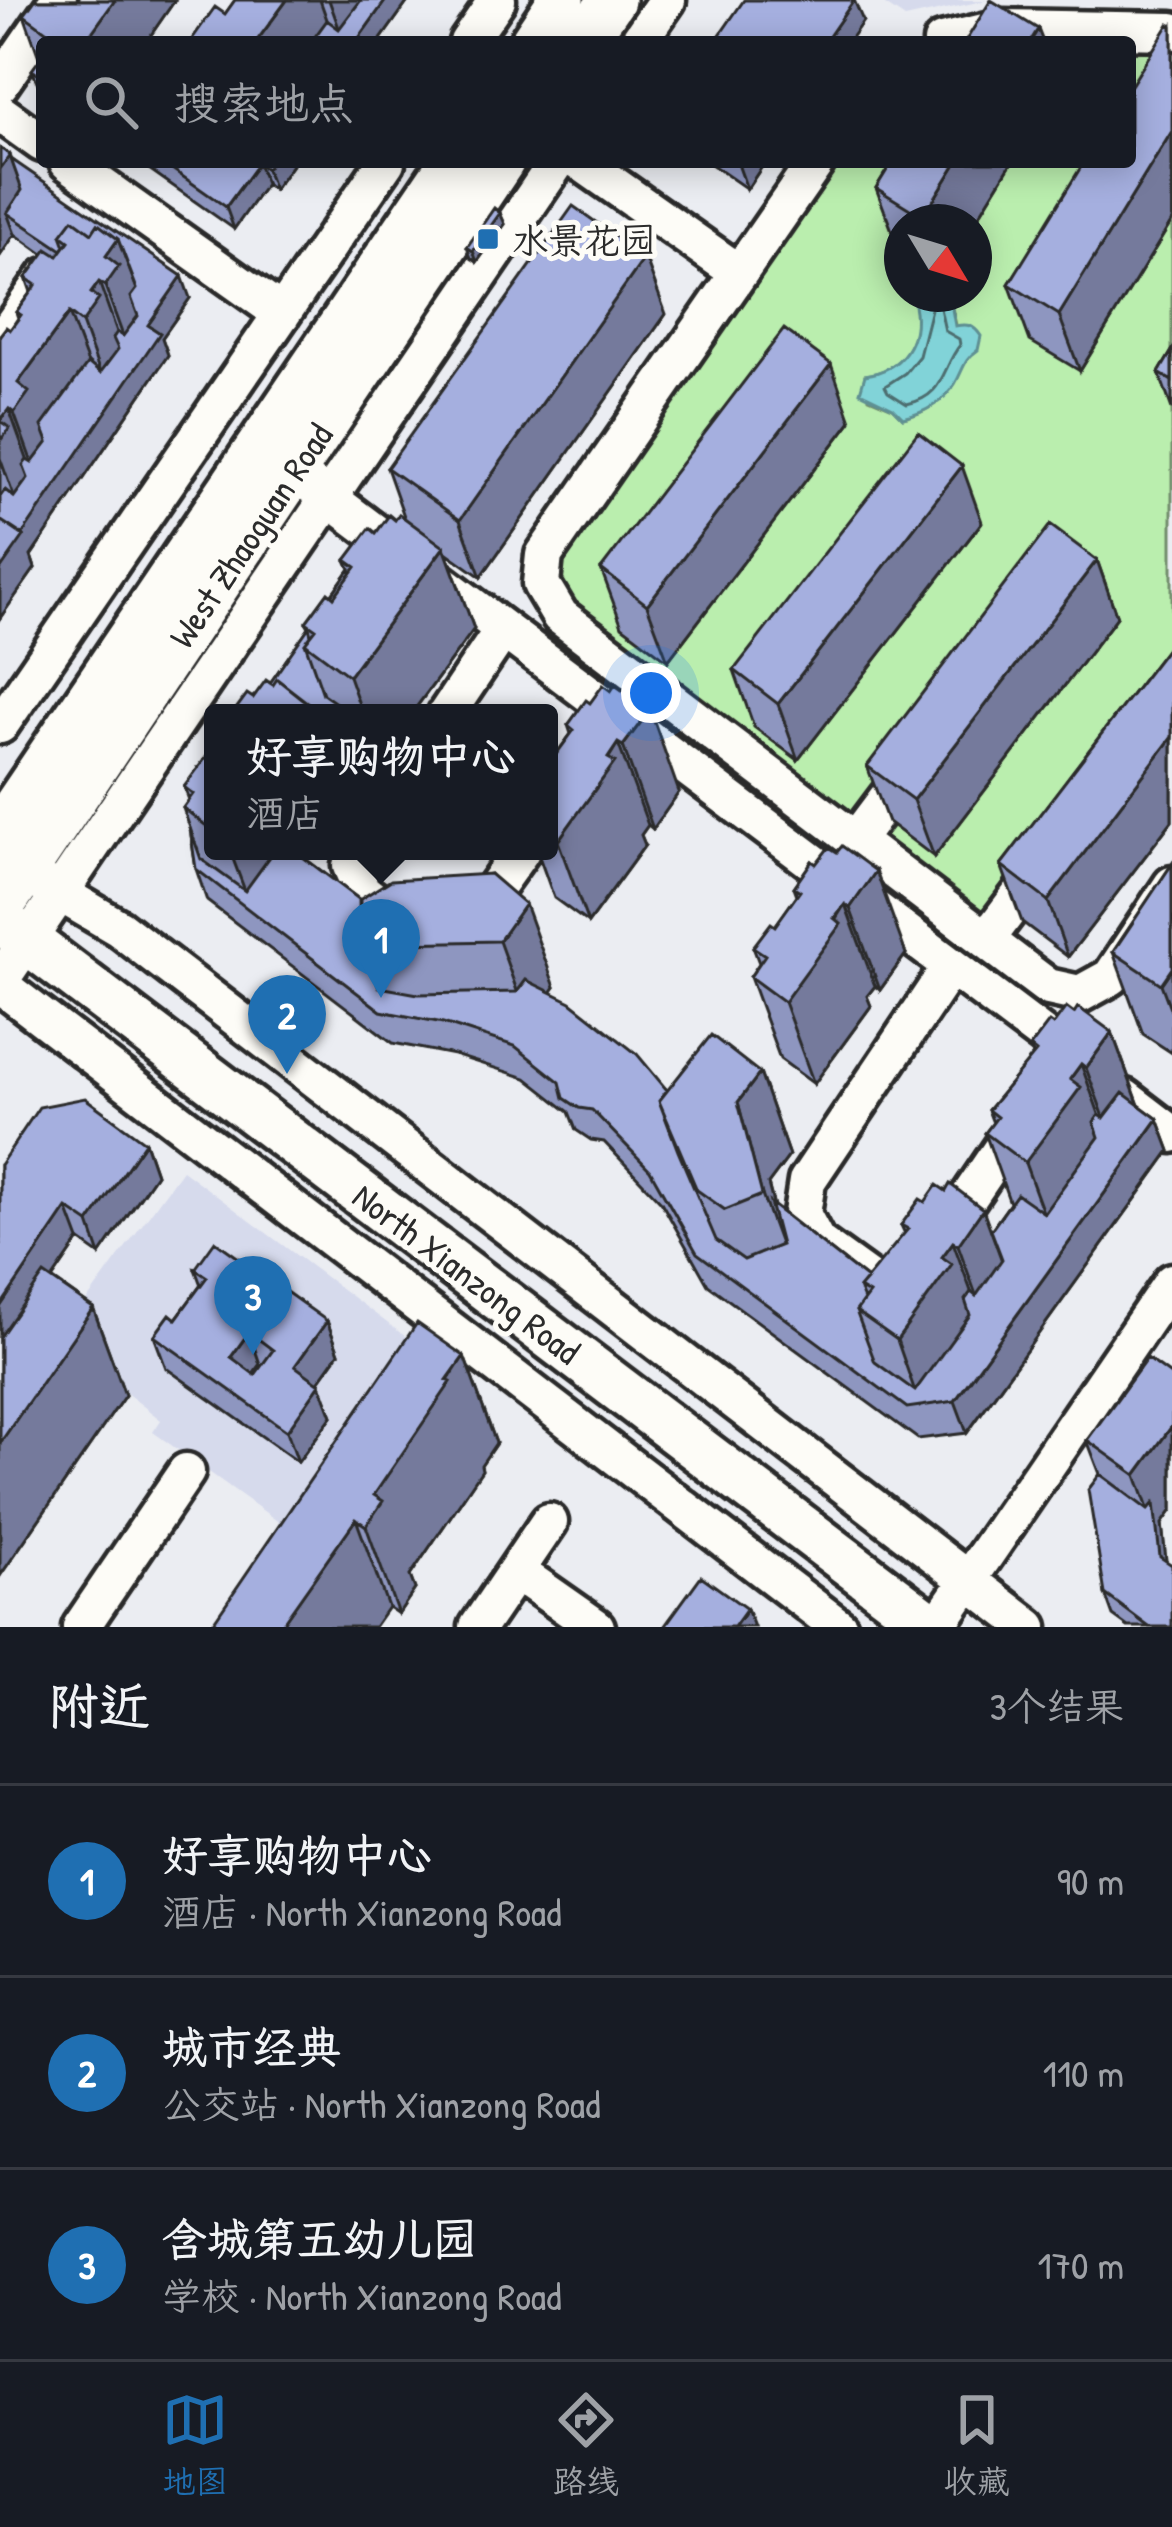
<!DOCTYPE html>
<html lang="zh">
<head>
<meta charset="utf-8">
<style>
  :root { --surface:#171b24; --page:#20242c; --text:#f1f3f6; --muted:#9ea1a6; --line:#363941; --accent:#1f6fb2 }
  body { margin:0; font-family:"Patrick Hand","LXGW WenKai TC",sans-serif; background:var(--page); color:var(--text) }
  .compass { position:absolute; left:884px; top:204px; width:108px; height:108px; border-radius:50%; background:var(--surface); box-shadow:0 6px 30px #0003; rotate:128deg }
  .you { position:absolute; left:651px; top:693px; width:42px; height:42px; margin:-30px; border:9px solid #fff; border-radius:50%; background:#1a73e8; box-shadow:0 0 0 18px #1a73e833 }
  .badge { display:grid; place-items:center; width:78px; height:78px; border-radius:50%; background:var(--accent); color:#fff; font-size:39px; font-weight:700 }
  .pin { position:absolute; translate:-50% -99px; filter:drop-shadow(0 3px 6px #0008) }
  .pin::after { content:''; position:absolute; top:63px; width:42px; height:36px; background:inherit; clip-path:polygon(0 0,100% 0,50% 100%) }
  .popup { position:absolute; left:204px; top:704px; width:354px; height:156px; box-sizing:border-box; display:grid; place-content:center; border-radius:12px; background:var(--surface); filter:drop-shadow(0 3px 9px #0005); font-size:39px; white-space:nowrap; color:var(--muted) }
  .popup b { font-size:45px; color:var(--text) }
  .popup::after { content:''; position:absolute; left:50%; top:100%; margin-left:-24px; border:24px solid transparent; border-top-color:var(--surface) }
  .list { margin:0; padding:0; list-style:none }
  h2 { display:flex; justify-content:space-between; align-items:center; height:156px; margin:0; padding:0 48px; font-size:51px }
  h2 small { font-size:39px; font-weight:400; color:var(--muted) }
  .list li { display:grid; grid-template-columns:78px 1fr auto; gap:36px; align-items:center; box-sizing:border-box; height:192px; padding:0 48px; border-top:3px solid var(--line) }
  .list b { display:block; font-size:45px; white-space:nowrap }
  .list p { margin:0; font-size:39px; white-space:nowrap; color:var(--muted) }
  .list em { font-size:39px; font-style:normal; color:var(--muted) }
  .icon { flex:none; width:66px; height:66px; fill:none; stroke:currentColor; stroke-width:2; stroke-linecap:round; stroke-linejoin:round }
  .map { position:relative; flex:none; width:1172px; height:1627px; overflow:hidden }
  .search { position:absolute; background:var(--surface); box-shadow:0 6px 30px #0003; left:36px; right:36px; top:36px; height:132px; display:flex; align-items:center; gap:30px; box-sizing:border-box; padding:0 42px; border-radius:12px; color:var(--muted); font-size:45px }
  .sheet { height:732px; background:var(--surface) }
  nav { display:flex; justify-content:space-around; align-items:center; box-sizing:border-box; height:168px; border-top:3px solid var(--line); background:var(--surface); font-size:33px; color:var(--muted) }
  nav a { display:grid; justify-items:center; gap:6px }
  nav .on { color:var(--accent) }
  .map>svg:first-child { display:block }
  .built { fill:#d6daec }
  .green { fill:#baeeae; stroke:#728c6c; stroke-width:3; fill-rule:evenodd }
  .water { fill:#81d3d8; stroke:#5f9093; stroke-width:3 }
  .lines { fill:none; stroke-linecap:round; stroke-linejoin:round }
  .shore { stroke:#4d6e70; stroke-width:3 }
  .minor-casing { stroke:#2b2b2b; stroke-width:45 }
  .major-casing { stroke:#2b2b2b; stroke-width:54 }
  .minor { stroke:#fdfcf7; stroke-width:36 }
  .major { stroke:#fdfcf7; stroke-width:45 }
  .wall { fill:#8e96c0; stroke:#2b2b2b; stroke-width:3 }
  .shaded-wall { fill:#747a9c; stroke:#2b2b2b; stroke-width:3 }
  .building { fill:#a5afdf; stroke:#2b2b2b; stroke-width:3; fill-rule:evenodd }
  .poi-dot { fill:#1f6fb2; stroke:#fdfcf7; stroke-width:4.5 }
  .labels { text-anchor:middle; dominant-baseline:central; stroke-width:10; stroke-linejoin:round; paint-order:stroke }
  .poi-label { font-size:36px; fill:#2b2b2b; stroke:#fdfcf7; text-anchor:start }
  .street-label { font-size:36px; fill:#2b2b2b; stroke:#fdfcf7 }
</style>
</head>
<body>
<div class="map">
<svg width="1172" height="1627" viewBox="0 0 1172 1627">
  <rect width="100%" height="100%" fill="#ebedf2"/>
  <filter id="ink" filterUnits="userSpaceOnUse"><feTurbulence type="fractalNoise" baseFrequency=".00833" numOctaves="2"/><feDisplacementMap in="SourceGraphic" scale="24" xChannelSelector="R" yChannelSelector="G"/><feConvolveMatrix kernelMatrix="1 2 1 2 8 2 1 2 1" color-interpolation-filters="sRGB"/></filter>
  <g filter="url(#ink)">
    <!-- built -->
    <path class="built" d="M878 0H987L905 18Z
      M182 1170 449 1369 322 1553 153 1432 161 1420 58 1340Z"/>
    <!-- green -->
    <path class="green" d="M1130 47 1172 50V673L980 918 565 605 556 559 832 162H1130ZM902 222H974V294H946L950 297C956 337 975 362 944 395 932 408 920 414 903 418L893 408 869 398 865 375C902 370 921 342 915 305L927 294H902Z"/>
    <!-- water -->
    <path class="water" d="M927 294 950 297 955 326C967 324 973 324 981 336L978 350C963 360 964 369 955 384 943 403 924 413 903 418L893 408 860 392 865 375C902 370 921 341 914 305Z"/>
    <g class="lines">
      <!-- shore -->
      <path class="shore" d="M932 305 940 308 945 331 959 339 960 345C941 369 945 396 907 404L888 392 885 386 905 373 919 356Z"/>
      <defs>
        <path id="minor" d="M468 42 497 0
          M638 42 667 0
          M942 42 1001 28 1172 31
          M0 84 58 0
          M0 113 42 143
          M68 162 282 314
          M581 162 739 273
          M816 162 544 555 541 584 560 616 1048 987 1080 994 1111 977 1172 885
          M0 343 46 277
          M293 471 1076 1060
          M447 713 502 631
          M0 725 386 162
          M855 841 909 769
          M356 851 351 866 362 891 404 924
          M0 858 119 928 1029 1627
          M471 921 521 851
          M986 940 1044 863
          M951 966 807 1181 802 1214 817 1242 871 1281 893 1285 917 1274 1021 1120
          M0 981 557 162
          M0 985 839 1627
          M1125 1098 1172 1134
          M516 1571 596 1627
          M81 1627 186 1472
          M478 1627 549 1522
          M936 1627 1172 1282"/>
        <path id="major" d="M533 42 561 0
          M583 42 612 0
          M0 830 452 162
          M0 908 501 162
          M0 920 933 1627"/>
      </defs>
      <!-- minor casing -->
      <use href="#minor" class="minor-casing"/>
      <!-- major casing -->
      <use href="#major" class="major-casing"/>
      <!-- minor -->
      <use href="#minor" class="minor"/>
      <!-- major -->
      <use href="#major" class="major"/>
    </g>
    <!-- wall -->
    <path class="wall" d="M35 0H175L146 42H42V93L32 70 40 60 24 15Z
      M235 0H409L379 42 225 14Z
      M1172 26V221L1080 371 1030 341 1009 284Z
      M11 159 190 298 162 338 168 355 31 556 35 568 0 618V335L10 330 18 318 16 312 31 292 26 278 43 254 15 234 0 256Z
      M139 162H294L274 190 266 184 234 229Z
      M708 162H765L747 189Z
      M892 162H1012L974 224V222H902V248L897 244 876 188Z
      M500 213 505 224 477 262 471 258 467 247Z
      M666 314 481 577 446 552 474 629 412 713H233L270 683 309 627 306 622 332 594 350 569 346 560 376 533 395 520 405 519 387 468Z
      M1172 351V409L1159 373Z
      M851 421 668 661 622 626 601 569Z
      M982 522 798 760 754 727 734 670Z
      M1097 560 1117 617 934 857 888 822 867 766Z
      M1172 642V821L1068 957 1022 922 1001 865Z
      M611 691 679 792 653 829 648 825 641 835 645 845 588 923 554 898 537 851H549V764L571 734 568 725 590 703Z
      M213 760V851H309L304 858 360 900 490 874 555 987 551 992 667 1090 760 1073 789 1156 768 1184 774 1206 867 1279 905 1234 901 1225 925 1202 991 1230 1010 1203 985 1133 993 1123 988 1110 1033 1056 1030 1047 1053 1025 1074 1013 1112 1032 1139 1105 1158 1119 1170 1151 967 1433 918 1439 708 1285 661 1202 604 1142 591 1140 576 1130 569 1112 526 1078 454 1055 393 1043 207 901 196 869 190 828 183 808 189 800 184 787Z
      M812 861 906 954 880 990 875 986 867 996 871 1006 814 1084 780 1059 750 977 759 963 753 947 775 926 797 895 794 887Z
      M1172 864V1053L1143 1034 1113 952Z
      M145 1142 156 1174 100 1255 79 1240 52 1279 93 1308 125 1395 0 1576V1165Z
      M195 1269 327 1321 339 1353 318 1382 332 1416 298 1462 166 1368 154 1336 176 1319 201 1285Z
      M464 1356 496 1443 481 1465 482 1470 410 1576 415 1589 398 1614 388 1607 210 1627Z
      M1172 1376V1510L1162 1524 1172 1627H1128L1113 1616 1105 1594 1100 1474 1087 1440Z"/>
    <!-- shaded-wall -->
    <path class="shaded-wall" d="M115 0H175L146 42H85Z
      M287 0H320L335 42H256Z
      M329 0H385L344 42Z
      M386 0H409L379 42H356Z
      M854 0 863 21 848 42H825Z
      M1038 29 1043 42H1030Z
      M1172 131V221L1080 371 1059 315Z
      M10 155 30 211 7 213 15 234 0 256V169Z
      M271 162H294L274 190 266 169Z
      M742 162H765L747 189 739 167Z
      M957 162H1012L974 224V222H925L923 217Z
      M258 163 266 184 234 229 226 207Z
      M500 213 505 224 477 262 473 251Z
      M118 239 145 311 131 358 105 286 106 256Z
      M645 257 666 314 481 577 460 520Z
      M182 276 190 298 162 338 168 355 31 556 35 568 0 618V570L148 325Z
      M99 282 125 354 108 395 82 323 91 293Z
      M69 313 96 385 40 485 14 413 18 383Z
      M831 364 851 421 668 661 647 605Z
      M9 409 35 481 22 519 0 458V421Z
      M962 466 982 522 798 760 778 704Z
      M444 547 474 629 412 713H362L349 676Z
      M1097 560 1117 617 934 857 913 800Z
      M650 710 679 792 653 829 623 746Z
      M1172 737V821L1068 957 1048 901Z
      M618 743 648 825 641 835 645 845 588 923 558 841Z
      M230 851H309L260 918 253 912Z
      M876 871 906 954 880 990 850 908Z
      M525 904 555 987 529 1024 499 941Z
      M845 904 875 986 867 996 871 1006 814 1084 784 1002Z
      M1172 968V1013L1161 984Z
      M1112 1032 1142 1114 1116 1150 1086 1068Z
      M1081 1064 1111 1147 1055 1245 1025 1163 1070 1079Z
      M760 1073 789 1156 768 1184 792 1277 762 1195 738 1102Z
      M1158 1119 1170 1151 967 1433 955 1401Z
      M145 1142 156 1174 100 1255 89 1223Z
      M67 1208 79 1240 0 1356V1307Z
      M983 1209 1013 1291 988 1328 958 1245Z
      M953 1242 983 1324 920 1406 897 1340 942 1257Z
      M93 1308 125 1395 0 1576V1443Z
      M327 1321 339 1353 307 1398 295 1366Z
      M249 1332 260 1364 242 1389 231 1357Z
      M464 1356 496 1443 481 1465 482 1470 410 1576 415 1589 398 1614 366 1526 374 1495Z
      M320 1384 332 1416 298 1462 287 1431Z
      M1172 1426V1510L1162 1524 1168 1578 1160 1557 1156 1531 1136 1475Z
      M356 1519 388 1607 374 1627H280Z
      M747 1609 754 1627H734Z"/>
    <!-- building -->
    <path class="building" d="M35 0H115L85 42H61L24 15Z
      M235 0H287L256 42H190L215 7 225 14Z
      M361 0H386L356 42H311L327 20 339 29Z
      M744 0H854L825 42H715Z
      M991 0 1038 29 1030 42H965Z
      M1169 24 1172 26V131L1059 315 1009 284 1084 162H1130V87Z
      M42 56V77L32 70Z
      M0 148 10 155 0 169Z
      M11 159 182 276 148 325 160 333 22 535 0 520V497L5 490 14 497 28 478 23 465 27 460 32 463 48 442 42 426 88 363 100 373 118 349 113 338 117 332 123 336 138 316 131 297 137 289 118 239 98 224 92 233 73 219 61 235 65 246 62 250 7 213 22 190Z
      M162 162H271L266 169 258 163 226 207Z
      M892 162H957L923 217 876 188Z
      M573 206 645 257 460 520 387 468Z
      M494 208 500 213 473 251 467 247Z
      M73 219 92 233 98 224 118 239 106 256 119 266 105 286 99 282 91 293 99 299 82 323 69 313 18 383 29 392 14 413 9 409 0 421 10 428 0 441V335L6 327 10 330 21 315 16 312 36 285 26 278 47 249 58 256 69 241 61 235Z
      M784 329 831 364 647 605 601 569Z
      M1172 351V381L1159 373Z
      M918 432 962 466 778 704 734 670Z
      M399 514 444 547 349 676 305 643 316 629 306 622 328 592 334 597 356 567 346 560 370 528 376 533 389 515 395 520Z
      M0 520 24 536 0 570Z
      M1050 525 1097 560 913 800 867 766Z
      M350 569 351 574 334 597 332 594Z
      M309 627 311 635 305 643 323 694 350 713H321L277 679 273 685 270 683Z
      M1172 642V737L1048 901 1001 865Z
      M277 679 320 713H233L247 694 253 698 266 680 273 685Z
      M603 685 611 691 615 685 650 710 623 746 618 743 608 758 615 762 558 841 549 834V764L574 730 568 725 586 700 590 703Z
      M206 757 213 760V831L183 808 193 794 184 787Z
      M190 828 201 859 245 891 274 851H295L360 900V936L379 987 418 994 517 992 526 980 571 1002 637 1054 667 1090 659 1101 678 1151 716 1240 744 1260 781 1245 770 1203 867 1279 859 1288 864 1300 856 1311 875 1362 915 1391 970 1315 965 1300 971 1292 976 1296 1002 1259 991 1230 1017 1194 1044 1213 1099 1137 1094 1122 1099 1115 1104 1118 1123 1093 1158 1119 955 1401 907 1408 697 1253 650 1170 592 1110 579 1108 564 1098 560 1082 515 1046 443 1023 381 1011 196 869Z
      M842 846 876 871 850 908 845 904 834 918 841 924 784 1002 750 977 765 955 753 947 771 923 775 926 800 891 794 887 812 861 816 864 829 847 837 852Z
      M1172 864V968L1161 984 1113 952Z
      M490 874 525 904 499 941 399 943 360 936 359 900 391 880Z
      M1066 1007 1074 1013 1078 1007 1112 1032 1086 1068 1081 1064 1070 1079 1081 1087 1025 1163 985 1133 997 1117 988 1110 1036 1052 1030 1047 1049 1022 1053 1025Z
      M711 1035 760 1073 738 1102 762 1195 725 1210 697 1190 659 1101Z
      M85 1098 145 1142 89 1223 67 1208 0 1307V1165L39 1107Z
      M950 1184 983 1209 958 1245 953 1242 942 1257 952 1264 897 1340 856 1311 869 1294 859 1288 908 1229 901 1225 920 1199 925 1202 937 1185 946 1191Z
      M215 1241 327 1321 295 1366 320 1384 287 1431 154 1336 170 1314 176 1319 207 1277 195 1269ZM249 1332 273 1350 255 1375 231 1357Z
      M44 1274 93 1308 0 1443V1337Z
      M417 1323 464 1356 447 1380 451 1382 374 1495 383 1501 366 1526 356 1519 280 1627H210Z
      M1147 1358 1172 1376V1426L1136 1475 1087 1440Z
      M1100 1474 1148 1510 1154 1503 1160 1557 1172 1565V1627H1149L1105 1594 1088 1490Z
      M701 1576 747 1609 734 1627H664Z"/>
  </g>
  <!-- markers -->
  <rect class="poi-dot" x="476" y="227" width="24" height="24" rx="6"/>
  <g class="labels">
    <!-- poi labels -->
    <g class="poi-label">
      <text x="512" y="239">水景花园</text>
    </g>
    <!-- street labels -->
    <g class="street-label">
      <text transform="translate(250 535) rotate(-56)">West Zhaoguan Road</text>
      <text transform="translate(467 1273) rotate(37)">North Xianzong Road</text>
    </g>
  </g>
</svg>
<svg class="compass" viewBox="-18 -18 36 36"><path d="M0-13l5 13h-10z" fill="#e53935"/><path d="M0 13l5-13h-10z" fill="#9ea1a6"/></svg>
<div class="you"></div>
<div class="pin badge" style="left:381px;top:998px">1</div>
<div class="popup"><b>好享购物中心</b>酒店</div>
<div class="pin badge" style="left:287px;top:1074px">2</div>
<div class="pin badge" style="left:253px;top:1355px">3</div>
<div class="search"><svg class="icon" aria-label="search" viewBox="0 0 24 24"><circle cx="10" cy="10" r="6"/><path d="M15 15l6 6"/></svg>搜索地点</div>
</div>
<section class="sheet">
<h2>附近<small>3个结果</small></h2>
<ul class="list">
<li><span class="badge">1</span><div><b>好享购物中心</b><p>酒店 · North Xianzong Road</p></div><em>90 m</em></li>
<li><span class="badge">2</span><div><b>城市经典</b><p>公交站 · North Xianzong Road</p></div><em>110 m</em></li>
<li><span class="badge">3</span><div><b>含城第五幼儿园</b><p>学校 · North Xianzong Road</p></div><em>170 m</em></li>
</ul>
</section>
<nav>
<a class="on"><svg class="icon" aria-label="map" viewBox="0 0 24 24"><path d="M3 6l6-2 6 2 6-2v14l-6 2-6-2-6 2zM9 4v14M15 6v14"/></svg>地图</a>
<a><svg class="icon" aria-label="directions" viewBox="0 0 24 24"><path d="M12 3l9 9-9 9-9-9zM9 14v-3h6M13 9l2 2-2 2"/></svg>路线</a>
<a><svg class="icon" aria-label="saved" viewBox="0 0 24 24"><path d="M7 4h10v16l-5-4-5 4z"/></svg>收藏</a>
</nav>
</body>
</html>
